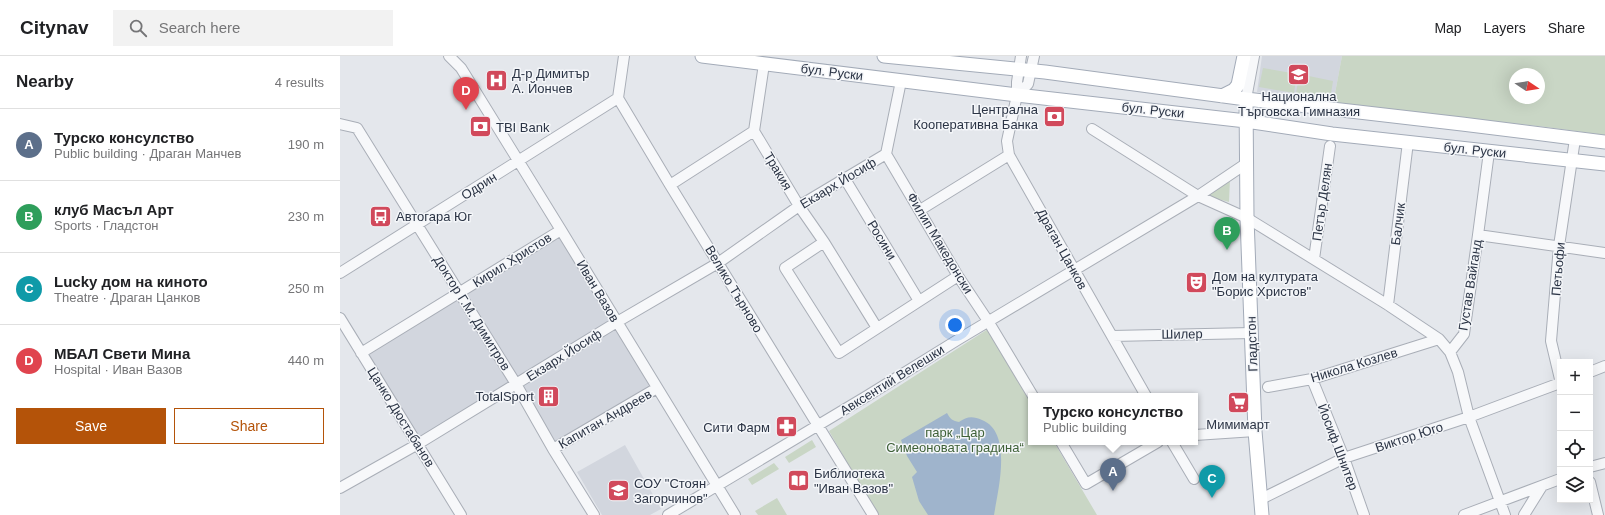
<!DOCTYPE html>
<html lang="en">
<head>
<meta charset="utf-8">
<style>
  :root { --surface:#fff; --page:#f2f2f2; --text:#202124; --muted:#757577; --line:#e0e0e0; --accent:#b45309 }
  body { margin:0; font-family:Helvetica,sans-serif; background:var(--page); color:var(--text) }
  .controls { position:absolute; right:12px; bottom:12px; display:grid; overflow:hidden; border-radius:0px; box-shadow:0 4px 16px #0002 }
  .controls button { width:36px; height:36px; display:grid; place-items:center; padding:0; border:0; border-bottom:1px solid var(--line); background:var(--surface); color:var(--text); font:20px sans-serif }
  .compass { position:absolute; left:1169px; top:12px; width:36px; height:36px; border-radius:50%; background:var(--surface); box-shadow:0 4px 16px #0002; rotate:102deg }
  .you { position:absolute; left:615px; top:269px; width:14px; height:14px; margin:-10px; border:3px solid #fff; border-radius:50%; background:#1a73e8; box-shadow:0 0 0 6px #1a73e833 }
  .badge { display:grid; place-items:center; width:26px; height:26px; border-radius:50%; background:var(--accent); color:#fff; font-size:13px; font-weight:700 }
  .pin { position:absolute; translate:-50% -33px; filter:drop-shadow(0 1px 2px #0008) }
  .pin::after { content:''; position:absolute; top:21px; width:14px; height:12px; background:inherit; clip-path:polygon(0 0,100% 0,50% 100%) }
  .popup { position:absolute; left:688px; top:337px; width:170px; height:52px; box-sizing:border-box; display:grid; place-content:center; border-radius:0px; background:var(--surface); filter:drop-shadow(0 1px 3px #0005); font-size:13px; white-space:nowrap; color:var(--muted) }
  .popup b { font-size:15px; color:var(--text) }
  .popup::after { content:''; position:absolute; left:50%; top:100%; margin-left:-8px; border:8px solid transparent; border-top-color:var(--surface) }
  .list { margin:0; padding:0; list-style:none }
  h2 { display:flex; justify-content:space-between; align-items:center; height:52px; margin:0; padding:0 16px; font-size:17px }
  h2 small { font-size:13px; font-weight:400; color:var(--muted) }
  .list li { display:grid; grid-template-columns:26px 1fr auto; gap:12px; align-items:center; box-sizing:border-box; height:72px; padding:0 16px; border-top:1px solid var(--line) }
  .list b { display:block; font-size:15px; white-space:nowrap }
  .list p { margin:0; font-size:13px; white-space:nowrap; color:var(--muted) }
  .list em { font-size:13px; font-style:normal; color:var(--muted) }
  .actions { display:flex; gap:8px; padding:12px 16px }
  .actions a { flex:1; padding:9px 0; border:1px solid var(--accent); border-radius:0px; text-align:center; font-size:14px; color:var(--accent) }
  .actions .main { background:var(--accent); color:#fff }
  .icon { flex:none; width:22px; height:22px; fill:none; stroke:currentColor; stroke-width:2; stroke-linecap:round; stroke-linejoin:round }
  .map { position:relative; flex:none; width:1265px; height:459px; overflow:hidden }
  header { display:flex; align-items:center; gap:24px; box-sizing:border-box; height:56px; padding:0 20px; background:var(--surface); border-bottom:1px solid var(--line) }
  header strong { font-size:19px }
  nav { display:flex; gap:22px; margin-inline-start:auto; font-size:14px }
  .search { width:280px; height:36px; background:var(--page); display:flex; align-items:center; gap:10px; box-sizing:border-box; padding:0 14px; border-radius:0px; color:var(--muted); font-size:15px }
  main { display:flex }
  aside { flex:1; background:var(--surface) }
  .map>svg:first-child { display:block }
  .built { fill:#d2d6de }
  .green { fill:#c9d6c5; fill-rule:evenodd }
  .water { fill:#9fb4cc }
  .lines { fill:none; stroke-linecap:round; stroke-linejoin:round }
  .minor-casing { stroke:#a9aeb7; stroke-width:12 }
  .major-casing { stroke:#a3abb8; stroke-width:15 }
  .minor { stroke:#f7f8fa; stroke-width:10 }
  .major { stroke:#fff; stroke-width:13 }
  .labels { text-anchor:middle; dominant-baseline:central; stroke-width:3; stroke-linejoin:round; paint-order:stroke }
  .street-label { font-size:13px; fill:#2b3445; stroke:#f4f6f9 }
  .poi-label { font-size:13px; fill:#2b3445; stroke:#f4f6f9; text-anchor:start }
  .park-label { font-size:13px; fill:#3f6138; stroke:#f4f6f9 }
</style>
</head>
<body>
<header>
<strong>Citynav</strong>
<div class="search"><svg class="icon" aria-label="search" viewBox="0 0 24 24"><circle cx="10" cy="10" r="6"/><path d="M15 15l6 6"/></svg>Search here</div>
<nav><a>Map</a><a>Layers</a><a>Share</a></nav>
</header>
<main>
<aside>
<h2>Nearby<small>4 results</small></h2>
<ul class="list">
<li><span class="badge" style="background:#5c6f8a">A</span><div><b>Турско консулство</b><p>Public building · Драган Манчев</p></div><em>190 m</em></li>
<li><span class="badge" style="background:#2e9e5b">B</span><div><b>клуб Масъл Арт</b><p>Sports · Гладстон</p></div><em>230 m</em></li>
<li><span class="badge" style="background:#0f9aa8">C</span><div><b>Lucky дом на киното</b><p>Theatre · Драган Цанков</p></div><em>250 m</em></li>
<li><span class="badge" style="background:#e0444e">D</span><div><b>МБАЛ Свети Мина</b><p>Hospital · Иван Вазов</p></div><em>440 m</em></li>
</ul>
<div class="actions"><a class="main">Save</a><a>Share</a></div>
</aside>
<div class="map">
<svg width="1265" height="459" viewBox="0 0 1265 459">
  <rect width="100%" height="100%" fill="#e4e7ec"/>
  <!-- built -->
  <path class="built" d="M922 0H1002L993 48 917 36Z
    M221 174 317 332 213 393 176 329 78 388 21 297Z
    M285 389 321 453 310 459H262L237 416Z"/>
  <!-- green -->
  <path class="green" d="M1002 0H1265V79L1206 71 993 48ZM1175 18H1199V42H1175Z
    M923 12 957 18 954 37 919 31Z
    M959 18 993 25 990 44 956 38Z
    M890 123 889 146 867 140Z
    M648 273 691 347V386H714L757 459H537L489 375Z
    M472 384 476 391 449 407 445 401Z
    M434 407 439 413 412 429 408 423Z
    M437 442 447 459H418L415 455Z"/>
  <!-- water -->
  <path class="water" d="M607 357C610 363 613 365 619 366 627 360 633 360 642 364 673 376 658 434 654 459H588L579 445 572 421 577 416 567 400 561 384Z"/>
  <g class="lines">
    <defs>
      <path id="minor" d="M109 0 121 12 221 174 395 459
        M284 0 278 42 330 129 533 459
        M681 0 677 26V39L667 85 669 99 806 340
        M424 8 414 75 459 150 484 186 537 272
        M561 25 546 98 618 220 648 265 693 340
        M677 39 688 28 694 0
        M906 43 914 0
        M0 68 17 72 176 328 213 393 254 459
        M752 73 858 140 907 162 1048 249 1099 283 1110 296 1118 316 1129 361 1165 459
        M505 123 579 245
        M330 129 414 75
        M580 154 669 99
        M1138 179 1265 197
        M484 186 445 212 499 297 618 220
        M974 203 990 90
        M0 217 278 42
        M1048 249 1068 86
        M0 262 121 459
        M772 280 912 277
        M1110 296 1124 278 1138 179 1149 96
        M21 297 221 174
        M1250 316 1265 310
        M972 323 1004 402 1024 459
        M1220 323 1211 285 1219 190 1235 83
        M928 331 972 323 1099 283
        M855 379 915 375
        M721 386 746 428 818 386
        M832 386 854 423
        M213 393 317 332
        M1250 411 1265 407
        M1250 426 1258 459
        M0 432 78 388 277 266 378 207 459 150 546 98
        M921 443 1004 402 1129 361 1220 327
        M328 459 527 340 619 283 858 140 907 107
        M1124 459 1220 423
        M1184 459 1202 430"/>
      <path id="major" d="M362 0 677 39 906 65 992 78 1265 108
        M544 0 705 16 906 43 1122 68 1265 86
        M882 40 894 34 898 29 904 0
        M906 43 907 162 915 375 922 459"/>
    </defs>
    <!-- minor casing -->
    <use href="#minor" class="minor-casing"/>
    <!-- major casing -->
    <use href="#major" class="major-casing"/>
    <!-- minor -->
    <use href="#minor" class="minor"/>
    <!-- major -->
    <use href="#major" class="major"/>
  </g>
  <!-- icons -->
  <defs>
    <symbol id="school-square" viewBox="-11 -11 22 22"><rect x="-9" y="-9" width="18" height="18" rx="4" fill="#d1495b" stroke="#f4f6f9"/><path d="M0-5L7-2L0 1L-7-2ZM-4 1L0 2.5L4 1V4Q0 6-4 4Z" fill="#fff"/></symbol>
    <symbol id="hospital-square" viewBox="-11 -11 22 22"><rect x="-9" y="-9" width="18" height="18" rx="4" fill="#d1495b" stroke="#f4f6f9"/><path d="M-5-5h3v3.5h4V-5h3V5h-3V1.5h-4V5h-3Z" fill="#fff"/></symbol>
    <symbol id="bank-square" viewBox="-11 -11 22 22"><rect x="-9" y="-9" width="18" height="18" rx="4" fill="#d1495b" stroke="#f4f6f9"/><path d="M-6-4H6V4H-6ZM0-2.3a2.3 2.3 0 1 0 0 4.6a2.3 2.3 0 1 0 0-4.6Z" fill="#fff"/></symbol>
    <symbol id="bus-square" viewBox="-11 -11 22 22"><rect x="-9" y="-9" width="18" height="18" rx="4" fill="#d1495b" stroke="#f4f6f9"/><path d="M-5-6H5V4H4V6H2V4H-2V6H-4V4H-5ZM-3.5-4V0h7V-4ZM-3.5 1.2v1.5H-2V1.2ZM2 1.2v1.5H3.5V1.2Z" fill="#fff"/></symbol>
    <symbol id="theatre-square" viewBox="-11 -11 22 22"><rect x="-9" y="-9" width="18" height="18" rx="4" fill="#d1495b" stroke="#f4f6f9"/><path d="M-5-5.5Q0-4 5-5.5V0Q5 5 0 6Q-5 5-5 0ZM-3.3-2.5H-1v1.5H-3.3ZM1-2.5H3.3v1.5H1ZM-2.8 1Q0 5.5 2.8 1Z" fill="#fff"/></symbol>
    <symbol id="building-square" viewBox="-11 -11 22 22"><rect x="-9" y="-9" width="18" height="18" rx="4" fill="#d1495b" stroke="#f4f6f9"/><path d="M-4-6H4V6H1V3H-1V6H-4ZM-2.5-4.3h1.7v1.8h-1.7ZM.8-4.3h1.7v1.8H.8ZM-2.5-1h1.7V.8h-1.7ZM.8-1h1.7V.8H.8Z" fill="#fff"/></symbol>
    <symbol id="supermarket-square" viewBox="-11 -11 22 22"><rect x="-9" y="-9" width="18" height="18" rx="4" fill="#d1495b" stroke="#f4f6f9"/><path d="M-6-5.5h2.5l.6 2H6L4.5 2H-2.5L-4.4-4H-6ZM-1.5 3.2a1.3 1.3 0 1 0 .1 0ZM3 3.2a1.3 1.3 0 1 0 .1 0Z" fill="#fff"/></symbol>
    <symbol id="pharmacy-square" viewBox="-11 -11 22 22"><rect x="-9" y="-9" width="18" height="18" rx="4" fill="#d1495b" stroke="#f4f6f9"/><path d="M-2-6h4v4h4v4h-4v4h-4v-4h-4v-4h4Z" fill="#fff"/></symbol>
    <symbol id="library-square" viewBox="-11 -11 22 22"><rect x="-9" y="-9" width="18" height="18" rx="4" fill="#d1495b" stroke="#f4f6f9"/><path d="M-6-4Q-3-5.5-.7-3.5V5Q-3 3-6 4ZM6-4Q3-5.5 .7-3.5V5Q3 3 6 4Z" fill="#fff"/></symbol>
  </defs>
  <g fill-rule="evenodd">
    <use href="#school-square" x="946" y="6" width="25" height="25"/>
    <use href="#hospital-square" x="144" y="12" width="25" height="25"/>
    <use href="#bank-square" x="702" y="48" width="25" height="25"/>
    <use href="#bank-square" x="128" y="58" width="25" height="25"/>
    <use href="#bus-square" x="28" y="148" width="25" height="25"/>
    <use href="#theatre-square" x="844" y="214" width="25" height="25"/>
    <use href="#building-square" x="196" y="328" width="25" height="25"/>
    <use href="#supermarket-square" x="886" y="334" width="25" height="25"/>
    <use href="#pharmacy-square" x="434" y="358" width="25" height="25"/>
    <use href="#library-square" x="446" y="412" width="25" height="25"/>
    <use href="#school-square" x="266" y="422" width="25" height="25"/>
  </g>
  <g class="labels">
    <!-- street labels -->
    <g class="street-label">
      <text transform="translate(492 16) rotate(7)">бул. Руски</text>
      <text transform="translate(813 54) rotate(6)">бул. Руски</text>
      <text transform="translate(1135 94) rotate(6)">бул. Руски</text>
      <text transform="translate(438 115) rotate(59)">Тракия</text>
      <text transform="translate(498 127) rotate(-31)">Екзарх Йосиф</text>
      <text transform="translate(139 130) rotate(-32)">Одрин</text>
      <text transform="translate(982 146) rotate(-82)">Петър Делян</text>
      <text transform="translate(1058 168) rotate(-83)">Балчик</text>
      <text transform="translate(542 184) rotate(59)">Росини</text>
      <text transform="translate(600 187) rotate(59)">Филип Македонски</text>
      <text transform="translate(722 193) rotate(61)">Драган Цанков</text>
      <text transform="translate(172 204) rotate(-32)">Кирил Христов</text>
      <text transform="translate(1218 213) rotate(-85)">Петьофи</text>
      <text transform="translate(1130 229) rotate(-81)">Густав Вайганд</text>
      <text transform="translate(394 233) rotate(59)">Велико Търново</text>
      <text transform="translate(258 235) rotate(59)">Иван Вазов</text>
      <text transform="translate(132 257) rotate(58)">Доктор Г.М. Димитров</text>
      <text transform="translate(842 278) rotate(-1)">Шилер</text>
      <text transform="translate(912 288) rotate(-92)">Гладстон</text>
      <text transform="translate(224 299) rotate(-32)">Екзарх Йосиф</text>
      <text transform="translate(1014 309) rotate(-17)">Никола Козлев</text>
      <text transform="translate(552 324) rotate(-32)">Авксентий Велешки</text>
      <text transform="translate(61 361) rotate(58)">Цанко Дюстабанов</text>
      <text transform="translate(265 363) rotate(-30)">Капитан Андреев</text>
      <text transform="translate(1069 381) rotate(-18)">Виктор Юго</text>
      <text transform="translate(998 391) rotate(69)">Йосиф Шнитер</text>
    </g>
    <!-- poi labels -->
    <g class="poi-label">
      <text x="172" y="17">Д-р Димитър<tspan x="172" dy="15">А. Йончев</tspan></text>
      <text x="959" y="40" text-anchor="middle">Национална<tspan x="959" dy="15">Търговска Гимназия</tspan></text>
      <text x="698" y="53" text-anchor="end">Централна<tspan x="698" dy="15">Кооперативна Банка</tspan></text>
      <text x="156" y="71">TBI Bank</text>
      <text x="56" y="160">Автогара Юг</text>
      <text x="872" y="220">Дом на културата<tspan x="872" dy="15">"Борис Христов"</tspan></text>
      <text x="194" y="340" text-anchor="end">TotalSport</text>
      <text x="898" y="368" text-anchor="middle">Мимимарт</text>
      <text x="430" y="371" text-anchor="end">Сити Фарм</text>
      <text x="474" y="417">Библиотека<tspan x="474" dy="15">"Иван Вазов"</tspan></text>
      <text x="294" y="427">СОУ "Стоян<tspan x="294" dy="15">Загорчинов"</tspan></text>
    </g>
    <!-- park labels -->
    <g class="park-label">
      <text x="615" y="376">парк „Цар<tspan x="615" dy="15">Симеоновата градина“</tspan></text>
    </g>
  </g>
</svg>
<div class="controls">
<button>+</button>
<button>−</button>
<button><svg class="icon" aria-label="locate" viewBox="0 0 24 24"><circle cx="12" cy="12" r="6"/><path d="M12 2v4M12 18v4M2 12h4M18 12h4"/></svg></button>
<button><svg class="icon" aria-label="layers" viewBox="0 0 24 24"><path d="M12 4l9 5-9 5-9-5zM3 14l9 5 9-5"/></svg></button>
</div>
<svg class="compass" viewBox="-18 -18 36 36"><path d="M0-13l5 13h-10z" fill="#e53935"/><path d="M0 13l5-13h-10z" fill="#757577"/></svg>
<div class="you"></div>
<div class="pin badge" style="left:773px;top:435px;background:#5c6f8a">A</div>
<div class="popup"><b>Турско консулство</b>Public building</div>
<div class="pin badge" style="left:887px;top:194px;background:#2e9e5b">B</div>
<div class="pin badge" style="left:872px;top:442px;background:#0f9aa8">C</div>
<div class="pin badge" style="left:126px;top:54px;background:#e0444e">D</div>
</div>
</main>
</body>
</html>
